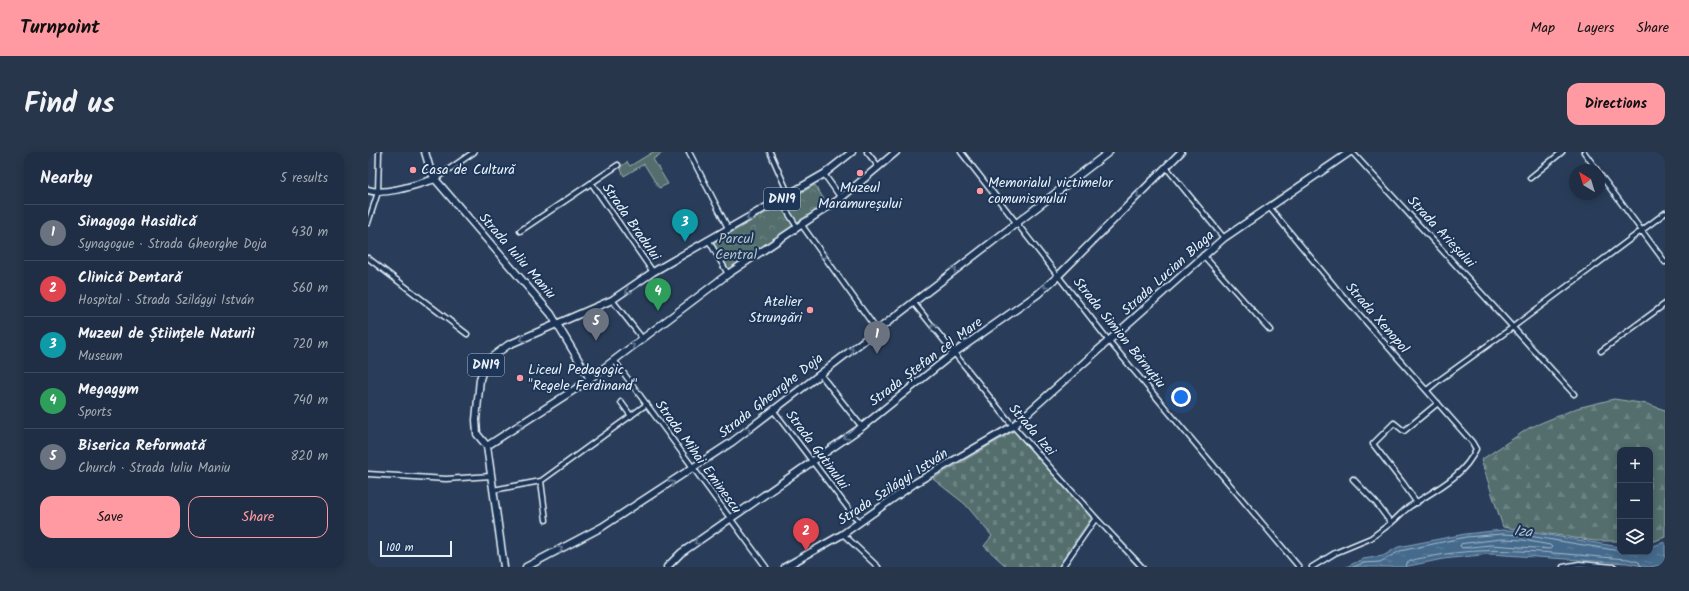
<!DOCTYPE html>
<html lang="en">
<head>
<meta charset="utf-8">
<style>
  :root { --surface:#1f2e44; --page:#27364b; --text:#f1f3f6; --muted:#a1a8b2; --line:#3c4a5d; --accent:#ff9aa2 }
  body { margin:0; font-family:Kalam,sans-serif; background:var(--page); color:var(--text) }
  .controls { position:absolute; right:12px; bottom:12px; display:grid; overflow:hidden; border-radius:8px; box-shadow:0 2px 10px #0003 }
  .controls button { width:36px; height:36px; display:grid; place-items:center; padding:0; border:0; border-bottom:1px solid var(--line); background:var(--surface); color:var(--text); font:20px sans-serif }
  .compass { position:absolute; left:1201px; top:12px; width:36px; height:36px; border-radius:50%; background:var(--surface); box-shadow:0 2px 10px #0003; rotate:322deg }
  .scale { position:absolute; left:12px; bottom:10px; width:72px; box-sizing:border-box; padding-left:4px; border:2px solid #e8f1f8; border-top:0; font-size:11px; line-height:14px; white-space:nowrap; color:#e8f1f8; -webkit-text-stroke:3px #1d3557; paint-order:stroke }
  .you { position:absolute; left:813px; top:245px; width:14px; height:14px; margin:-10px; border:3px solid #fff; border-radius:50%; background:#1a73e8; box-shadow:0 0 0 6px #1a73e833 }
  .badge { display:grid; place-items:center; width:26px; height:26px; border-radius:50%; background:var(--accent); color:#fff; font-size:13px; font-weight:700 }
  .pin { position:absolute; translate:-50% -33px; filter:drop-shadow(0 1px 2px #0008) }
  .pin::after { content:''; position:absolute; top:21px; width:14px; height:12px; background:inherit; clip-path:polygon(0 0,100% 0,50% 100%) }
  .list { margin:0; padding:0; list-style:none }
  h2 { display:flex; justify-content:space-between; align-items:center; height:52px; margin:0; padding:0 16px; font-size:17px }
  h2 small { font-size:13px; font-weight:400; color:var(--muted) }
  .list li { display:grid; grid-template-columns:26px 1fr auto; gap:12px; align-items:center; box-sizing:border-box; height:56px; padding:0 16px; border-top:1px solid var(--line) }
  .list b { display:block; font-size:15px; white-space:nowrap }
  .list p { margin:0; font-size:13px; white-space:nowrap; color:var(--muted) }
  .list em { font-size:13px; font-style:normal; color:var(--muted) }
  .actions { display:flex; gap:8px; padding:12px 16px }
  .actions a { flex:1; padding:9px 0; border:1px solid var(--accent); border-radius:12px; text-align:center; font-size:14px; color:var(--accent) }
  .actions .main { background:var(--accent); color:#111 }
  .icon { flex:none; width:22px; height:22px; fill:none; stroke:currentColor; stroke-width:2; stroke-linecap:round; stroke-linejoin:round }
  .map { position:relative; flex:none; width:1297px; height:415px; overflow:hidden; border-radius:12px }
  header { display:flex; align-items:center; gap:24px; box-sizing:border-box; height:56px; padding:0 20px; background:var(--accent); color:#111 }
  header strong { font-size:19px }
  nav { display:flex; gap:22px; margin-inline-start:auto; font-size:14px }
  .intro { display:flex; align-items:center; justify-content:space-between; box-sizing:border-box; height:96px; padding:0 24px }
  h1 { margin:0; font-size:28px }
  .button { padding:10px 18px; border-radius:12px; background:var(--accent); color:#111; font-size:14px; font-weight:700 }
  main { display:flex; gap:24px; padding:0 24px }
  aside { flex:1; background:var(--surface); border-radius:12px; box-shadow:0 2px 10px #0003 }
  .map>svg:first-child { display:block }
  .grass { fill:#526e6d; stroke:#9db0b2 }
  .forest { fill:url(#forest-firs); stroke:#9db0b2 }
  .cemetery { fill:url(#cemetery-stones); stroke:#9db0b2 }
  .park { fill:url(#park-crowns); stroke:#9db0b2 }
  .water { fill:url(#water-ripples); stroke:#86a0b7 }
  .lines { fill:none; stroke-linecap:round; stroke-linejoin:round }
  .shore { stroke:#a6bbcd; stroke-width:1 }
  .street-casing { stroke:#e8f1f8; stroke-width:7 }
  .secondary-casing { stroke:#e8f1f8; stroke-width:9 }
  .primary-casing { stroke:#e8f1f8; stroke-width:9 }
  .street { stroke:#1d3557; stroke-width:4 }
  .secondary { stroke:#1d3557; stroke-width:6 }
  .primary { stroke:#1d3557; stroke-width:6 }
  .oneway { stroke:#64778f }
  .poi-dot { fill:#ff9aa2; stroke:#1d3557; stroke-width:1.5 }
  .labels { text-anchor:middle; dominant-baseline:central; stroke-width:4; stroke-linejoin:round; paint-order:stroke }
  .shield { fill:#1d3557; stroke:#abb9c8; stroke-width:1 }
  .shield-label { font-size:13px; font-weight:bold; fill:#e8f1f8 }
  .poi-label { font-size:14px; fill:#e8f1f8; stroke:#1d3557; text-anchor:start }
  .street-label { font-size:14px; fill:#e8f1f8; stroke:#1d3557 }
  .park-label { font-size:14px; fill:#b4c3c7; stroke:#1d3557 }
  .water-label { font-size:15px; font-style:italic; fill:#afc2d2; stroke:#1d3557 }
</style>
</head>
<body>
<header>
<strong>Turnpoint</strong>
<nav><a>Map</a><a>Layers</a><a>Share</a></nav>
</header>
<div class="intro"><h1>Find us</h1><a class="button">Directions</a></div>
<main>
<aside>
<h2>Nearby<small>5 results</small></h2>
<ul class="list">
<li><span class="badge" style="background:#6b7280">1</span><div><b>Sinagoga Hasidică</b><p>Synagogue · Strada Gheorghe Doja</p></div><em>430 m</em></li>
<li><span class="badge" style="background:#e0444e">2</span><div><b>Clinică Dentară</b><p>Hospital · Strada Szilágyi István</p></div><em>560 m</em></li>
<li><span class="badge" style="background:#0f9aa8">3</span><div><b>Muzeul de Științele Naturii</b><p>Museum</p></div><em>720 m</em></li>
<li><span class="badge" style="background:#2e9e5b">4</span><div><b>Megagym</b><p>Sports</p></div><em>740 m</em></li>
<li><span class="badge" style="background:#6b7280">5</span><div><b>Biserica Reformată</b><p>Church · Strada Iuliu Maniu</p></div><em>820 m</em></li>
</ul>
<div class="actions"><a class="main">Save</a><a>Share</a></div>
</aside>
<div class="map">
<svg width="1297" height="415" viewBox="0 0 1297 415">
  <defs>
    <pattern id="forest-firs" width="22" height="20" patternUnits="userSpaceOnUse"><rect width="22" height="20" fill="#526e6d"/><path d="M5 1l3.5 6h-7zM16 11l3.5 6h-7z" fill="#6b8383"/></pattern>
    <pattern id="cemetery-stones" width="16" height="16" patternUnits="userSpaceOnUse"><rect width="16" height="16" fill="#526e6d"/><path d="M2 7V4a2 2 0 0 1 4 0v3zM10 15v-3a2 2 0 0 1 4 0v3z" fill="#6b8383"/></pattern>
    <pattern id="park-crowns" width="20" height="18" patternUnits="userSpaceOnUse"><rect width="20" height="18" fill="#526e6d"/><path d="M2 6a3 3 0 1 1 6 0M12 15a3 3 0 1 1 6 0" fill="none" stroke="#6b8383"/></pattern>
    <pattern id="water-ripples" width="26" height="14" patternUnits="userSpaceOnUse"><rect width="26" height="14" fill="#446a8c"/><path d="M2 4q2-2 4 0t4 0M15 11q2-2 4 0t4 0" fill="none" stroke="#5f809d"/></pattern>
  </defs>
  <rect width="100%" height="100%" fill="#293d5a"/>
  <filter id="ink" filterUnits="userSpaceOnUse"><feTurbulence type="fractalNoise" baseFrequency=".025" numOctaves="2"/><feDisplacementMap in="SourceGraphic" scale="8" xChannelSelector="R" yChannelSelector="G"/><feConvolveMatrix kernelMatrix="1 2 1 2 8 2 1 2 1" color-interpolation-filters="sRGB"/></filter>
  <g filter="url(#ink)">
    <!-- grass -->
    <path class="grass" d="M285 0H296L285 7 300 32 291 36 276 12 256 24 252 15 259 10 262 14Z"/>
    <!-- forest -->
    <path class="forest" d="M1246 247 1279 252 1297 258V385L1287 389H1282V298H1252V389H1227L1135 375 1113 308 1161 276 1209 256Z"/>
    <!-- cemetery -->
    <path class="cemetery" d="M646 279 723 366 690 415H639L616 394 624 384 597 352 565 327Z"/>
    <!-- park -->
    <path class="park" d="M447 33 459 52 361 118 345 91Z"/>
    <!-- water -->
    <path class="water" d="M1134 378 1155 379 1252 395V400H1282V395L1297 390V413L1280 415 1259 411 1122 402 1075 407 1036 415H978L995 407 1015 404 1030 395 1097 382Z"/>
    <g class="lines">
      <!-- shore -->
      <path class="shore" d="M1134 387 1155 388 1182 393 1184 395 1182 397 1122 393 1094 396 1092 394 1093 392Z
        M985 415 996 411 1012 410 1032 399 1098 385 1134 382 1155 383 1252 399
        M1038 415 1039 411C1047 406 1057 406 1066 404 1129 392 1196 403 1260 407L1271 410 1273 415"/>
      <defs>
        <path id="street" d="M321 0 361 78
          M402 0 421 43
          M499 0 511 15
          M593 0 741 189 931 415
          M984 0 1206 242
          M1216 0 1229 18
          M798 15 856 86
          M1231 21 1297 110
          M456 22 473 46
          M1162 26 1194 0
          M67 27 106 0
          M224 32 285 120
          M412 48 429 75
          M901 55 968 136 1104 290 1108 297C1096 325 1065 339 1041 355 1035 359 1029 366 1023 371
          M0 71 10 40 11 0
          M433 72 509 178
          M152 79 250 13
          M341 89 360 122
          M835 103 902 178
          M0 106 99 182
          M244 148 274 186
          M545 150 645 274 728 366 774 415
          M1233 199 1297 152
          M246 208 398 415
          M452 222 494 275
          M1059 238 1070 229 1145 175 1297 61
          M253 250 263 264
          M405 258 490 369
          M0 322 78 327 123 324
          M173 329 178 368
          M125 338 173 329 279 252
          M1049 351 1035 331 1005 292 1026 271 1036 279 1070 251
          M475 382 510 415
          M694 415 728 366
          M944 415 967 401 1003 386 1023 371 1008 351 985 327
          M1195 415 1211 412 1246 415"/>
        <path id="secondary" d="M57 0 63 20 67 27 183 162 222 227
          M0 38C17 44 50 32 67 27
          M158 415 234 375 364 290 741 0
          M299 415 313 401 494 275 586 201 670 142 690 124 813 0
          M417 415 475 382 547 331 645 274 856 86 982 0"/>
        <path id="primary" d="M119 294 109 282 108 268 112 227 116 215 124 205 140 193 244 148 285 120 456 22 484 0
          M119 294 212 234 360 122 473 46 528 0
          M119 294 136 415"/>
      </defs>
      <!-- street casing -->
      <use href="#street" class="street-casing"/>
      <!-- secondary casing -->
      <use href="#secondary" class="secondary-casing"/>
      <!-- primary casing -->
      <use href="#primary" class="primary-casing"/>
      <!-- street -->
      <use href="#street" class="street"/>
      <!-- secondary -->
      <use href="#secondary" class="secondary"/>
      <!-- primary -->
      <use href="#primary" class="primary"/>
    </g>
    <!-- one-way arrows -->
    <defs><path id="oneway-chevron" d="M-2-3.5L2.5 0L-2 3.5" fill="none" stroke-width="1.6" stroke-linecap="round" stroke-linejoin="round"/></defs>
    <g class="oneway">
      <use href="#oneway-chevron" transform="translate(771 43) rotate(135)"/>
      <use href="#oneway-chevron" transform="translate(381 66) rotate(151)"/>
      <use href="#oneway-chevron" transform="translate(456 104) rotate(54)"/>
      <use href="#oneway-chevron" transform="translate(586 118) rotate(-38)"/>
      <use href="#oneway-chevron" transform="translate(678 134) rotate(138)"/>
      <use href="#oneway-chevron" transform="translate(260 139) rotate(145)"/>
      <use href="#oneway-chevron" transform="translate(565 175) rotate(-129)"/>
      <use href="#oneway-chevron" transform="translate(155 187) rotate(157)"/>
      <use href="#oneway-chevron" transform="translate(264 194) rotate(-38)"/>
      <use href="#oneway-chevron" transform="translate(483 198) rotate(-38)"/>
      <use href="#oneway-chevron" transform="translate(152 273) rotate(-32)"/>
      <use href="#oneway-chevron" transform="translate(380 278) rotate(-38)"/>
      <use href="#oneway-chevron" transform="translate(478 285) rotate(146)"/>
      <use href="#oneway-chevron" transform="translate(304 331) rotate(-33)"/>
      <use href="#oneway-chevron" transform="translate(329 390) rotate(144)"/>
      <use href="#oneway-chevron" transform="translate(192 397) rotate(-27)"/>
    </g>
  </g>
  <!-- markers -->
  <g class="poi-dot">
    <circle cx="45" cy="18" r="4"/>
    <circle cx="492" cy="21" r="4"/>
    <circle cx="612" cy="39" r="4"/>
    <circle cx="442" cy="158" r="4"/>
    <circle cx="152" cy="226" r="4"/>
  </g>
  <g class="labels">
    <!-- shield labels -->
    <g class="shield">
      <rect x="396" y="36" width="36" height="22" rx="3"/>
      <rect x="100" y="202" width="36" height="22" rx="3"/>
    </g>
    <g class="shield-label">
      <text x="414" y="47">DN19</text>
      <text x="118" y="213">DN19</text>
    </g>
    <!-- poi labels -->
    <g class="poi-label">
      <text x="53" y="18">Casa de Cultură</text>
      <text x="620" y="31">Memorialul victimelor<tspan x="620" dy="16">comunismului</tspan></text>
      <text x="492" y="36" text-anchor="middle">Muzeul<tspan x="492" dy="16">Maramureșului</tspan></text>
      <text x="434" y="150" text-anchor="end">Atelier<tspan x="434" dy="16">Strungări</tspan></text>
      <text x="160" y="218">Liceul Pedagogic<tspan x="160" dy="16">"Regele Ferdinand"</tspan></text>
    </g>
    <!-- street labels -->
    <g class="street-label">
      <text transform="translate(263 70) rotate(55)">Strada Bradului</text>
      <text transform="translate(1073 80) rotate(47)">Strada Arieșului</text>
      <text transform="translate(149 104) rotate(49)">Strada Iuliu Maniu</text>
      <text transform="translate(800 121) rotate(-42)">Strada Lucian Blaga</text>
      <text transform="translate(1009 166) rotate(49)">Strada Xenopol</text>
      <text transform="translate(751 181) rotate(51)">Strada Simion Bărnuțiu</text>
      <text transform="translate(558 210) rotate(-37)">Strada Ștefan cel Mare</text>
      <text transform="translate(403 244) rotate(-38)">Strada Gheorghe Doja</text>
      <text transform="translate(664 278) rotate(49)">Strada Izei</text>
      <text transform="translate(449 298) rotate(53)">Strada Gutinului</text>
      <text transform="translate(330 305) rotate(54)">Strada Mihai Eminescu</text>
      <text transform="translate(525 335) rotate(-33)">Strada Szilágyi István</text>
    </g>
    <!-- park labels -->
    <g class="park-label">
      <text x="368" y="87">Parcul<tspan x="368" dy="16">Central</tspan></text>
    </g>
    <!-- water labels -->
    <g class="water-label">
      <text transform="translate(1155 380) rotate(4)">Iza</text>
    </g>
  </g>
</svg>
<div class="controls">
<button>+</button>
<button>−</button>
<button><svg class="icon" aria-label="layers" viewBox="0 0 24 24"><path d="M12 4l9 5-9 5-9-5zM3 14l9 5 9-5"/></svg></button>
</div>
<svg class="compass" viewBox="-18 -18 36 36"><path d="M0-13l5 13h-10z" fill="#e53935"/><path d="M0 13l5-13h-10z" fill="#a1a8b2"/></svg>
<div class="scale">100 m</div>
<div class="you"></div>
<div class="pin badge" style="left:509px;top:202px;background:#6b7280">1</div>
<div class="pin badge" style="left:438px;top:399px;background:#e0444e">2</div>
<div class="pin badge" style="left:317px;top:90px;background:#0f9aa8">3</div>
<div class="pin badge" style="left:290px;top:159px;background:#2e9e5b">4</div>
<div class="pin badge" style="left:228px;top:189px;background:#6b7280">5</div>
</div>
</main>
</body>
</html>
